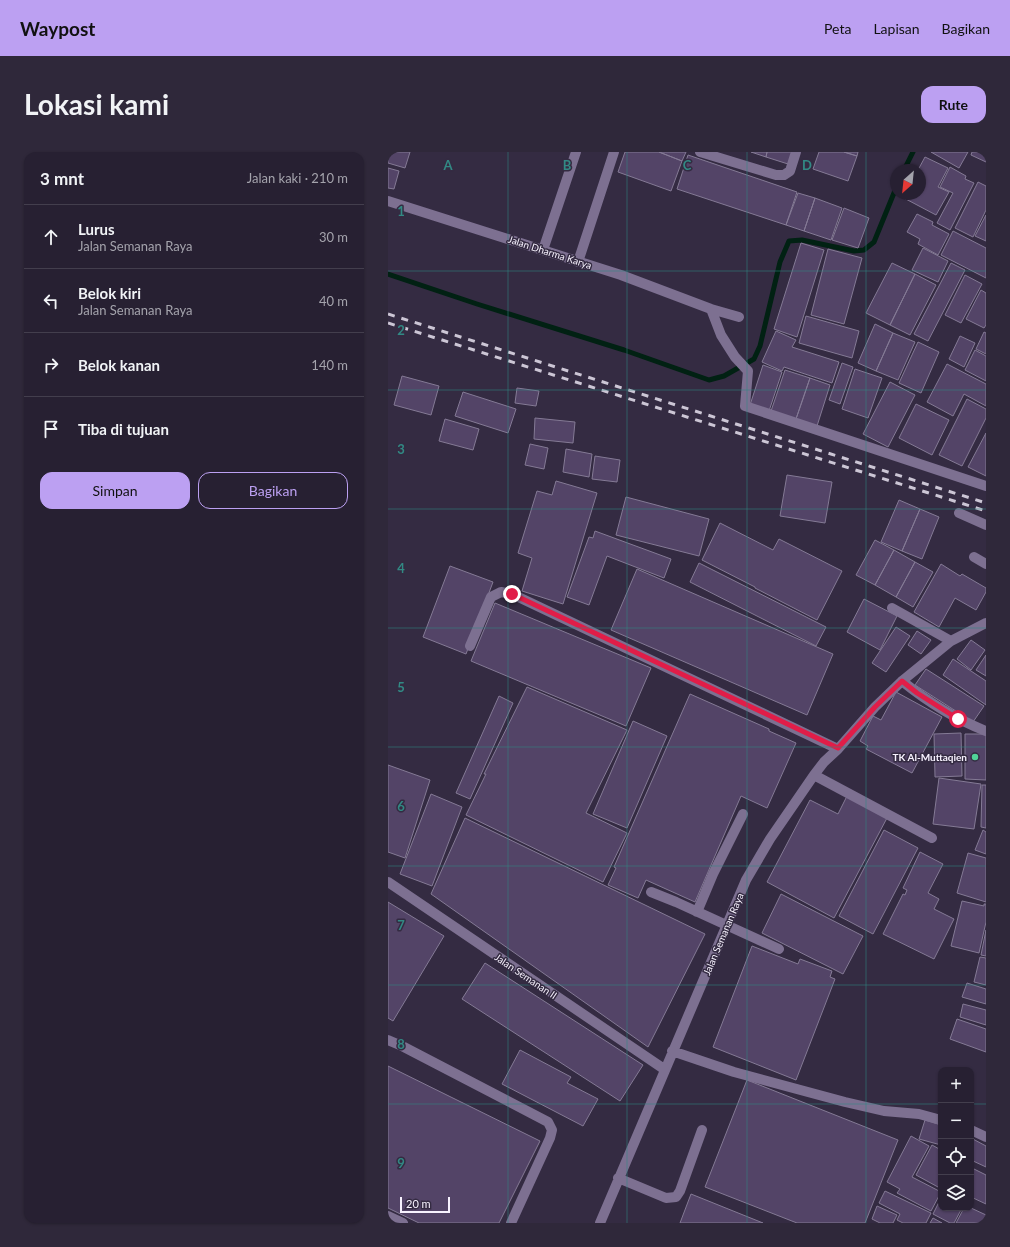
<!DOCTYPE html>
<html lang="id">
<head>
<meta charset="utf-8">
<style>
  :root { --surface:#272032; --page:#2f283a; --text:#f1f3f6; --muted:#a4a3ac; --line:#433e4d; --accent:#bca0f2 }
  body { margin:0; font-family:Lato,sans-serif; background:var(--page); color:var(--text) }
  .controls { position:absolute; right:12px; bottom:12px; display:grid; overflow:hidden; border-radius:8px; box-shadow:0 1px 3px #0004 }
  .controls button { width:36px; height:36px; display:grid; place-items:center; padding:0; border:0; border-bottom:1px solid var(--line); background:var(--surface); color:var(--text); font:20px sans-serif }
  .compass { position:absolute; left:502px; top:12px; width:36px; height:36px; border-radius:50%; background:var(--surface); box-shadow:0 1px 3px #0004; rotate:207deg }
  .scale { position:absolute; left:12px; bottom:10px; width:50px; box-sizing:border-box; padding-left:4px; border:2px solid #f7f2fe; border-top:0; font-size:11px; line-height:14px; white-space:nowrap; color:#f7f2fe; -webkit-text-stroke:3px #342b42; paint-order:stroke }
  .stop { position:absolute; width:12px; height:12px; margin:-9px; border:3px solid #e11d48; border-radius:50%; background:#fff }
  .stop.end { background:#e11d48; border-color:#fff; box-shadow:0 1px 4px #0008 }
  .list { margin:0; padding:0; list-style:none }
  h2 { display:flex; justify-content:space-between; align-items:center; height:52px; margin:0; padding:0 16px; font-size:17px }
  h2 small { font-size:13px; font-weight:400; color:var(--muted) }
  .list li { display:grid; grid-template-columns:26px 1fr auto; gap:12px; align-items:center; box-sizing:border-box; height:64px; padding:0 16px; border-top:1px solid var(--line) }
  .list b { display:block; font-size:15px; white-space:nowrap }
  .list p { margin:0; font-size:13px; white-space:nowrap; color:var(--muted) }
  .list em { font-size:13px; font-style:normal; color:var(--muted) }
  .actions { display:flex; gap:8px; padding:12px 16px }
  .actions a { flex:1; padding:9px 0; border:1px solid var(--accent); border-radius:12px; text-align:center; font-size:14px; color:var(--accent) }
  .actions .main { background:var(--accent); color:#111 }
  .icon { flex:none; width:22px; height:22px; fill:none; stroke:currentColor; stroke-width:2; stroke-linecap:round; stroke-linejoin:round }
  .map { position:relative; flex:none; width:598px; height:1071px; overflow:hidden; border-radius:12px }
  header { display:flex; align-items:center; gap:24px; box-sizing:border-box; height:56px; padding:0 20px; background:var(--accent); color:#111 }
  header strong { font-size:19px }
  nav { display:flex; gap:22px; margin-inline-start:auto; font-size:14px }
  .intro { display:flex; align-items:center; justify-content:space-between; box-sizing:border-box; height:96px; padding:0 24px }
  h1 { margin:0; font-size:28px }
  .button { padding:10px 18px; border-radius:12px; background:var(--accent); color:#111; font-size:14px; font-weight:700 }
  main { display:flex; gap:24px; padding:0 24px }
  aside { flex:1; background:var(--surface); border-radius:12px; box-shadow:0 1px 3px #0004 }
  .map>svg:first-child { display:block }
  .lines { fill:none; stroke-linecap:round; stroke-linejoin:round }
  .stream { stroke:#012113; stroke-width:5 }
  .building { fill:#534467; stroke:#847a95 }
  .minor { stroke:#7d7091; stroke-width:10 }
  .rail { stroke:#ccc6d5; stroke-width:3; stroke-dasharray:7 7; stroke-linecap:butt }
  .route { stroke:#e11d48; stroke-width:5 }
  .grid { fill:none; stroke:#328984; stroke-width:1; stroke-opacity:0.55 }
  .poi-dot { fill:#50d398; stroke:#342b42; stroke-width:1.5 }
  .labels { text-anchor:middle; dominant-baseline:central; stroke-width:3; stroke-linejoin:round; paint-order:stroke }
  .street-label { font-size:10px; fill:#f7f2fe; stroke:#342b42 }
  .poi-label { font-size:10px; font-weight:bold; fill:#f7f2fe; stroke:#342b42; text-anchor:end }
  .grid-label { font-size:13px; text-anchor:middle; font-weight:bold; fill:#328984; stroke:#342b42; stroke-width:3; stroke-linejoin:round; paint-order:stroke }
</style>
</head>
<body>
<header>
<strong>Waypost</strong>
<nav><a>Peta</a><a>Lapisan</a><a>Bagikan</a></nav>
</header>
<div class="intro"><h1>Lokasi kami</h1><a class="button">Rute</a></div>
<main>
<aside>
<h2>3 mnt<small>Jalan kaki · 210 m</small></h2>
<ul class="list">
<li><svg class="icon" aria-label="ahead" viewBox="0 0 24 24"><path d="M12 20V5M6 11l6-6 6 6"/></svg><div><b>Lurus</b><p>Jalan Semanan Raya</p></div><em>30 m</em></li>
<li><svg class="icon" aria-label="left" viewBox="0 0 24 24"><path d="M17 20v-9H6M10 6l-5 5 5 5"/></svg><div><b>Belok kiri</b><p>Jalan Semanan Raya</p></div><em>40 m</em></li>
<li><svg class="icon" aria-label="right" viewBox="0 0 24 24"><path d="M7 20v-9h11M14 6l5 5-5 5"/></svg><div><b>Belok kanan</b></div><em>140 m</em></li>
<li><svg class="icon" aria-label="arrive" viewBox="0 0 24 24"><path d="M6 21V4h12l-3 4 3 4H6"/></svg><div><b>Tiba di tujuan</b></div></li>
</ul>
<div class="actions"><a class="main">Simpan</a><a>Bagikan</a></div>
</aside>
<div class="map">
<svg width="598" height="1071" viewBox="0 0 598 1071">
  <rect width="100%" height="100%" fill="#342b42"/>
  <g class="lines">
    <!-- stream -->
    <path class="stream" d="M516 18 525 0
      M0 122 89 152 236 198 321 228 336 224 366 207 372 194 392 110 401 89 414 88 466 99 476 98 486 90 508 36"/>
  </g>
  <!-- building -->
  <path class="building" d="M0 0H22L17 16 0 11Z
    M237 0H271L294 9 283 39 230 20Z
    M271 0H298L294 9Z
    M363 0H379L378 5Z
    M379 0H404L400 12 378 5Z
    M431 0H456L469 4 460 29 425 17Z
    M456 0H470L469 4Z
    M543 0H580L571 16Z
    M584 0H598V10L583 3Z
    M300 3 409 40 398 73 289 37Z
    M537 5 560 16 550 35 561 40 548 63 514 45 515 42H532V18H530Z
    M562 15 578 24 577 27 586 31 562 78 549 71 565 41 552 35Z
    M0 16 11 19 6 37 0 36Z
    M590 30 598 34V58L585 85 567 76Z
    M410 41 427 46 416 79 398 73Z
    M427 46 454 56 443 88 416 79Z
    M456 56 481 66 470 96 444 88Z
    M529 62 545 70 544 73 561 82 550 103 530 92 532 87 519 80Z
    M598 63V89L587 84Z
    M565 79 598 96V126L553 103Z
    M413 91 436 98 409 185 386 177Z
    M535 96 560 109 550 130 524 118Z
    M440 97 474 106 456 172 423 163Z
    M504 111 527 122 502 173 478 161Z
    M563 111 577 118 540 189 526 182Z
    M527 122 548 133 522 183 502 173Z
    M577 123 594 132 573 171 557 163Z
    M593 138 598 141V173L596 176 578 167Z
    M418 164 471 179 464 206 411 191Z
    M487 172 505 181 488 219 470 211Z
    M388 179 408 188 404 195 451 210 444 231 396 215 394 219 374 210Z
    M596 180 598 181V202L588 197Z
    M505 181 527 190 510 228 488 219Z
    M572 184 587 191 576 215 561 207Z
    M530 190 551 200 533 241 511 231Z
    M587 198 598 204V229L577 218Z
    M454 211 465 215 452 252 441 248Z
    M559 212 598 232V254L576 242 565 264 539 250Z
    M375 213 394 220 381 259 362 253Z
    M467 217 494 226 480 266 454 257Z
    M397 218 422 226 408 267 383 259Z
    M14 224 51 234 43 263 6 253Z
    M422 226 442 233 429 274 408 267Z
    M502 230 527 243 500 295 475 282Z
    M129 236 151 239 148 254 127 251Z
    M75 240 128 257 120 281 67 264Z
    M579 247 598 257V266L574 314 551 303Z
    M528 252 561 268 544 303 511 286Z
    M147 266 187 270 185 291 146 287Z
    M57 267 91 277 85 298 51 289Z
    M598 281V324L580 315Z
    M142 292 160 296 156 317 137 313Z
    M178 297 204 302 201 325 175 320Z
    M207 304 232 308 229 330 204 327Z
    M399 323 444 330 437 371 392 364Z
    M168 329 209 341 175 452 134 439 144 406 130 401 149 339 164 343Z
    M238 345 321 367 311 404 228 383Z
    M511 348 532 357 514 399 493 390Z
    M532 357 551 365 534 407 514 399Z
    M332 371 385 398 391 387 454 419 429 468 367 436V435L314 408Z
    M207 379 283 407 276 426 219 404 201 453 179 445 201 385 205 386Z
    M487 388 506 398 487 433 468 423Z
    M506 398 527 410 508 445 487 433Z
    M527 410 545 420 525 455 508 445Z
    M311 411 438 475 428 494 302 430Z
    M553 412 572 424 574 422 598 436V440L588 458 567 446 551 475 526 460Z
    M62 414 105 430 78 502 35 485Z
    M249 417 445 502 419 563 223 478Z
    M476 447 509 464 492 498 459 480Z
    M107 451 263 516 238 574 83 509Z
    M508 475 522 484 498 520 484 511Z
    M529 479 543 488 533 502 520 493Z
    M583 488 597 498 583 518 569 507Z
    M598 503V524L588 518Z
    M565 507 598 529V553L555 523Z
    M538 517 596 554 585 570 527 533Z
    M139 535 239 578 198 661 239 681 215 730 78 663 98 622H96Z
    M508 540 554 565 524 621 478 597 480 594 472 589 485 564 493 568Z
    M302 542 381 577V579L408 591 379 656 353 644 307 750 258 728 250 746 220 733 228 716 226 715Z
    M111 544 125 551 82 647 68 641Z
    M245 569 279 584 239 676 205 662Z
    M573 581 574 624 547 625 546 582Z
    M577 582H598V628L577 627Z
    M0 613 42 628 17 706 0 700Z
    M551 626 593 632 586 677 545 672Z
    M594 633H598V676L593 675Z
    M43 642 74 655 44 734 12 722Z
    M459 644 499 666 446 766 379 730 422 648 450 662Z
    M77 666 317 782 260 895 43 742Z
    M496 678 530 696 485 782 451 764Z
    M595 678 598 680V702L587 698Z
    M532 700 555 712 540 741 551 747 546 757 566 767 546 807 495 782 515 742 517 743 519 738 515 736Z
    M580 701 598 706V750L569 741Z
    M393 742 475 784 455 822 374 781Z
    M574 749 596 754V752H598V770L591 801 563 794Z
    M0 750 56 784 5 869 0 866Z
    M598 778V804L593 803Z
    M364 794 410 812 412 807 444 819 442 825 447 827 408 928 325 895Z
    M592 805 598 806V833L586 830Z
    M97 811 255 913 232 949 74 847Z
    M579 831 598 837V852L574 845Z
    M575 852 598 858V873L572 865Z
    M569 867 598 877V900L562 887Z
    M132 898 183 925 179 931 210 947 195 974 114 932Z
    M0 914 152 989 111 1071H31L0 1056Z
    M359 928 510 988 477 1071H409L317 1035Z
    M537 968 553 973V993L531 987Z
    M523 984 541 994 524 1025 553 1040 543 1059 509 1041 512 1037 499 1030Z
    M583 986 598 994V1015L583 1008Z
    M544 993 553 998V1030L550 1035 528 1023Z
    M584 1016 598 1023V1052L583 1045Z
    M497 1039 543 1061 538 1071H515L509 1068 512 1062 491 1051Z
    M303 1042 375 1071H292Z
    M553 1046V1056H574L566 1071H562L545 1062Z
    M489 1054 509 1063 505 1071H492L484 1067Z
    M576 1056H583L598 1063V1071H568Z
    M545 1066 554 1071H542Z"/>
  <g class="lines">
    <!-- minor -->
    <path class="minor" d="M312 0 388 23H396L402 19 408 0
      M0 49 233 123 323 157 351 165
      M155 98 188 0
      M190 110 226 0
      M323 157 333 183 347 205 360 219 357 254 598 334
      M571 361 598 373
      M586 405 598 412
      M504 456 563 489
      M82 494 103 445 113 440 124 442 450 597
      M514 529C540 550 567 567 598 579
      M426 623 544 686
      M0 730 276 917
      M263 740 288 750 391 797
      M309 760 325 722 355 662
      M0 888 14 894 160 970 164 978 162 986 123 1071
      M284 899 346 920 457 950 496 959 531 962 553 968
      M583 978 598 985
      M230 1026 278 1046 288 1045 292 1039 314 978
      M0 1064 15 1071
      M212 1071 358 728 382 687 426 623 436 610 450 597 487 555 514 529 563 489 598 471"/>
    <!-- rail -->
    <path class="rail" d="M0 162 598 351
      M0 171 598 359"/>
  </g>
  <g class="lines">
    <!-- route -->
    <path class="route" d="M124 442 450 596 487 555 514 529 529 541 570 567"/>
  </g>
  <!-- grid -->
  <path class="grid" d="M120 0V1071M239 0V1071M359 0V1071M478 0V1071M0 119H598M0 238H598M0 357H598M0 476H598M0 595H598M0 714H598M0 833H598M0 952H553M583 952H598"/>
  <!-- markers -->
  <circle class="poi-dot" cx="587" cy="605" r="4"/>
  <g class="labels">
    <!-- street labels -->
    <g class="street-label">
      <text transform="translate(162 100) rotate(18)">Jalan Dharma Karya</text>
      <text transform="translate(335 782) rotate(-67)">Jalan Semanan Raya</text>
      <text transform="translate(138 824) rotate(34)">Jalan Semanan II</text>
    </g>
    <!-- poi labels -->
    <g class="poi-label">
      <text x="579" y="605">TK Al-Muttaqien</text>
    </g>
  </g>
  <g class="grid-label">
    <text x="60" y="18">A</text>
    <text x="179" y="18">B</text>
    <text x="299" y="18">C</text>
    <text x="419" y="18">D</text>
    <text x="13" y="64">1</text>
    <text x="13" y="183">2</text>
    <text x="13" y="302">3</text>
    <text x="13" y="421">4</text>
    <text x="13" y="540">5</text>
    <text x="13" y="659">6</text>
    <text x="13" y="778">7</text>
    <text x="13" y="897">8</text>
    <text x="13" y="1016">9</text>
  </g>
</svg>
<div class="controls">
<button>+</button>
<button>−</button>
<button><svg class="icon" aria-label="locate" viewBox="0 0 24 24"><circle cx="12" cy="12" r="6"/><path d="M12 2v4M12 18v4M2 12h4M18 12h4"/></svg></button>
<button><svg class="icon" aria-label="layers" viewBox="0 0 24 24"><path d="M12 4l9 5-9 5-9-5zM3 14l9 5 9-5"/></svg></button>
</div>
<svg class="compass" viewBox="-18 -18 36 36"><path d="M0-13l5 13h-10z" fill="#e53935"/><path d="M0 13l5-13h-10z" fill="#a4a3ac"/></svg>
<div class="scale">20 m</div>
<div class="stop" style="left:570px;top:567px"></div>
<div class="stop end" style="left:124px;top:442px"></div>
</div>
</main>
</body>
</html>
